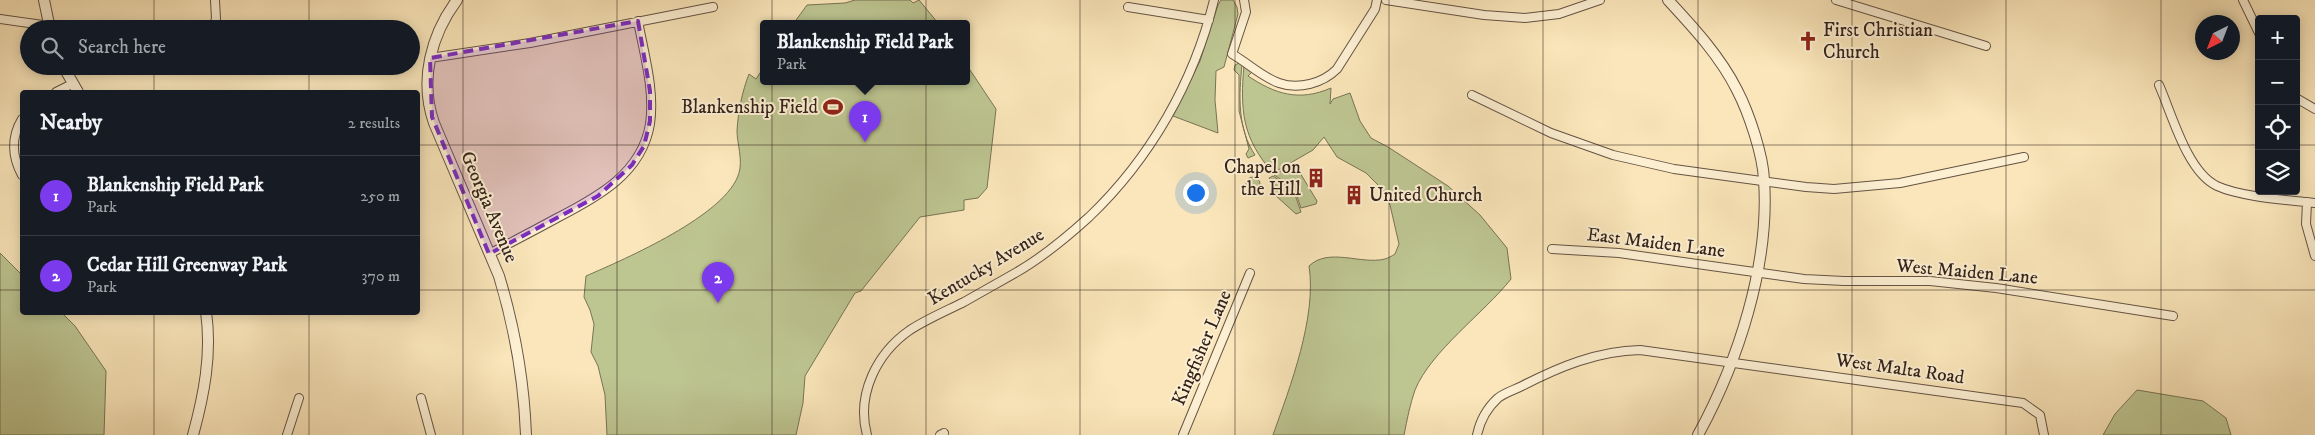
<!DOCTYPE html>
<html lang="en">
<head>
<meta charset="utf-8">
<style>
  :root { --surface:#171b24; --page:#242831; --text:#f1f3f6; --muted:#9ea1a6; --line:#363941; --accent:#7c3aed }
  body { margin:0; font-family:"IM FELL DW Pica",serif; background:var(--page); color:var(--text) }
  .controls { position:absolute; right:15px; top:15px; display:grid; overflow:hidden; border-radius:5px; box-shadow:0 2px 12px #0003 }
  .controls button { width:45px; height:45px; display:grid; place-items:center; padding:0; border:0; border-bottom:1px solid var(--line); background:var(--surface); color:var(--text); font:25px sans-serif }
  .compass { position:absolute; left:2195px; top:15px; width:45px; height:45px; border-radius:50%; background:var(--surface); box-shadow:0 2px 12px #0003; rotate:222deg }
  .you { position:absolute; left:1195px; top:192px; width:18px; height:18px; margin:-12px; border:4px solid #fff; border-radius:50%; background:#1a73e8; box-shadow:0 0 0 8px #1a73e833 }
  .badge { display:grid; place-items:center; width:32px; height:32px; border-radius:50%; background:var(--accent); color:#fff; font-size:16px; font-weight:700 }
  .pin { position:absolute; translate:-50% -41px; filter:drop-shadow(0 1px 2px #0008) }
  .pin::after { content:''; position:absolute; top:26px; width:18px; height:15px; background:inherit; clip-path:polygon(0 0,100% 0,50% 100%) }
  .popup { position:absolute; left:760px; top:20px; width:210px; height:65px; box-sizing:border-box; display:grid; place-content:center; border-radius:5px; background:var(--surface); filter:drop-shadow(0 1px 4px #0005); font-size:16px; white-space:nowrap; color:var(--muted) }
  .popup b { font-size:19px; color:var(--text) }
  .popup::after { content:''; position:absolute; left:50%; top:100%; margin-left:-10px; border:10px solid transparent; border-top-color:var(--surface) }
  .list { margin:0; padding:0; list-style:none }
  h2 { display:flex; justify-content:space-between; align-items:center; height:65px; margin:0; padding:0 20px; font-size:21px }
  h2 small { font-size:16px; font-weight:400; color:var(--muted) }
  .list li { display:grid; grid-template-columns:32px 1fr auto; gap:15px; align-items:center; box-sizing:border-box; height:80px; padding:0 20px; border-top:1px solid var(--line) }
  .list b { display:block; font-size:19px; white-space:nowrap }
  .list p { margin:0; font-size:16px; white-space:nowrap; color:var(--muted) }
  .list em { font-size:16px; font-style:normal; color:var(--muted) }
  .icon { flex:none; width:28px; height:28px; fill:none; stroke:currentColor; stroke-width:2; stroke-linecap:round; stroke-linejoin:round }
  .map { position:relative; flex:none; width:2315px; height:435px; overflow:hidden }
  .search { position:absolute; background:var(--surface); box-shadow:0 2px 12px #0003; left:20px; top:20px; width:400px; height:55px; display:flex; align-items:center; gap:12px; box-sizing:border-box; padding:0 18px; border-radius:28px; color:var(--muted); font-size:19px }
  .panel { position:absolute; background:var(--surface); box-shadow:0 2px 12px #0003; left:20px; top:90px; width:400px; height:225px; border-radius:5px }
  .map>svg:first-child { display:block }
  .green { fill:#bdc591; stroke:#787456 }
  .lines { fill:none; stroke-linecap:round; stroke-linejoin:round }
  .minor-casing { stroke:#655343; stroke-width:10 }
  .tertiary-casing { stroke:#655343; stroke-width:12 }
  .minor { stroke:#fcefd2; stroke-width:8 }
  .tertiary { stroke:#fcefd2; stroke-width:10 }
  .marked { fill:#7b2cbf; fill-opacity:0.2; stroke:#7b2cbf; stroke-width:4; stroke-dasharray:10 6; stroke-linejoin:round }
  .grid { fill:none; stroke:#33221b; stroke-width:1; stroke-opacity:0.55 }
  .labels { text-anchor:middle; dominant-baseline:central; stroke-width:4; stroke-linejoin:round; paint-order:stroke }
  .poi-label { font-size:19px; fill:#33221b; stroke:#fcefd2; text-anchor:start }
  .street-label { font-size:19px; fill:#33221b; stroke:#fcefd2 }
</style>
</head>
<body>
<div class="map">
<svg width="2315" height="435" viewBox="0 0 2315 435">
  <rect width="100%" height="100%" fill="#fae6ba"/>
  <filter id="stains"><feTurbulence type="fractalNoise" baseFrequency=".004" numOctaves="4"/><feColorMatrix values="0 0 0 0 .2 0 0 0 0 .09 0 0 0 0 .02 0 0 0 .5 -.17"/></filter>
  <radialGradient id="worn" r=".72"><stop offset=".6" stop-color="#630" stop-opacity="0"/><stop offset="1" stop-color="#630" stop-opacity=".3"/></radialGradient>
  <!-- green -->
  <path class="green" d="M855 0H910L913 3 919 0 938 23H794L807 5 845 3Z
    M1221 0H1233L1237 7 1238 14 1224 67 1216 71 1215 100 1218 133 1173 116 1200 61 1218 5Z
    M1239 63 1242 64C1239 95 1237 128 1255 155L1248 158 1246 154 1249 149 1239 111V75L1234 70 1235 65Z
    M966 64 996 109 987 188 978 198 964 200V210L920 217 861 291 855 293 805 376 803 403 796 435H607L605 395 598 366 591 352 594 324 590 310 584 297 586 276C625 259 727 215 739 173 743 160 737 143 737 131 738 112 742 92 749 74L756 79 764 67V81H966Z
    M1244 65 1252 72 1248 76C1275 94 1299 102 1331 88L1330 104 1333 99 1350 93 1360 121 1371 138 1388 147 1448 186 1480 215 1507 248 1511 279C1484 313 1431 351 1415 390 1410 404 1407 420 1404 435H1273C1290 387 1317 317 1309 266 1329 247 1361 265 1385 259 1388 258 1392 256 1395 254L1399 244 1390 205 1382 189 1366 173 1337 157 1324 137 1313 150 1273 173C1242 138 1240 110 1244 65Z
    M1294 163 1317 201 1316 204 1301 208 1294 188 1274 175Z
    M1273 176 1293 189 1301 212 1296 214 1275 195 1276 181H1271L1269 178Z
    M1246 184a7 7 0 1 1 14 0a7 7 0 1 1-14 0Z
    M0 253 22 275V312L62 313 75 326 106 371 104 435H0Z
    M2137 390 2203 401 2226 418 2231 435H2103L2115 414Z"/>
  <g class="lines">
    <defs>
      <path id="minor" d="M1244 0 1246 12 1232 54C1248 63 1262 77 1279 83 1299 90 1323 83 1337 69L1375 9 1377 0
        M1386 0 1484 15 1525 18 1559 14 1600 0
        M1836 0 1986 46
        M2243 0 2259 33
        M1128 7 1209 20
        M0 19 71 29
        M212 29 216 19 215 0
        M430 58 530 43 713 7
        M2159 85C2172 114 2187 172 2217 186 2241 197 2288 200 2315 203
        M56 92 72 84
        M1472 95 1551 133 1613 155 1674 169 1806 187 1834 189 1900 183 2024 157
        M2296 98 2315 109
        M22 119C11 137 12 157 22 175
        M2307 202 2306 224 2315 256
        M1552 249 1619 253 1804 279 1844 281H1930L1996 288 2173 316
        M489 254C512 242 535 230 557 218 598 197 642 173 650 124 655 90 644 54 638 21
        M421 398 431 435
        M287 435 299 398
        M867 435C856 394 877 353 910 330 927 319 946 311 964 302 982 292 999 282 1017 272 1043 257 1067 237 1089 217 1150 159 1194 82 1214 0
        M940 435 944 433
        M1183 435 1250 273
        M1477 435C1480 421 1487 408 1498 398 1504 393 1514 390 1522 386 1559 367 1597 351 1640 350L2023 403 2040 415 2044 435"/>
      <path id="tertiary" d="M44 0 50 29
        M457 0C431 35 419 80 434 123L499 276C515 329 524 380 526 435
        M1668 0C1693 27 1720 56 1737 90 1749 113 1763 155 1764 180 1770 264 1738 362 1698 435
        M63 66 78 92
        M193 435C204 395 212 354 206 312"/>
    </defs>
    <!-- minor casing -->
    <use href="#minor" class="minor-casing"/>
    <!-- tertiary casing -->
    <use href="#tertiary" class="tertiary-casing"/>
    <!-- minor -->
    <use href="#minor" class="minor"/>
    <!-- tertiary -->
    <use href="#tertiary" class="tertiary"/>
  </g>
  <!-- marked area -->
  <path class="marked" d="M638 21 650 91V121L644 146 632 165 598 196 489 254 432 117 430 58Z"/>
  <!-- grid -->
  <path class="grid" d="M154 0V29M309 0V29M463 0V435M617 0V435M772 0V435M926 0V435M1080 0V435M1235 0V435M1389 0V435M1543 0V435M1698 0V435M1852 0V435M2006 0V435M2161 0V435M154 66V92M309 66V92M0 145H22M418 145H2259M2296 145H2315M0 290H22M418 290H2315M154 312V435M309 312V435"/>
  <!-- icons -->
  <defs>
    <symbol id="church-bare" viewBox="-9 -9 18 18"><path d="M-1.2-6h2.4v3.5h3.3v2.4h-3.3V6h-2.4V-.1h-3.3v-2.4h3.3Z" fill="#8f2418" stroke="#fcefd2" stroke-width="2.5" paint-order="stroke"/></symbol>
    <symbol id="stadium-bare" viewBox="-9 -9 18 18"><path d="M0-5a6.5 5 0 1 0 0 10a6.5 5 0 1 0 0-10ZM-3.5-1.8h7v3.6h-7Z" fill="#8f2418" stroke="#fcefd2" stroke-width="2.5" paint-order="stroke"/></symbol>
    <symbol id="building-bare" viewBox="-9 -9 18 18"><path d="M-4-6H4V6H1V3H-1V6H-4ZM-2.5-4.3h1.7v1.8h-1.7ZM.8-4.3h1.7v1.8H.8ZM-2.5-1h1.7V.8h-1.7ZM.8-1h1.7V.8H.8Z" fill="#8f2418" stroke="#fcefd2" stroke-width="2.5" paint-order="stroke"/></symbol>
  </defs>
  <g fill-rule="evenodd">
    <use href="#church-bare" x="1794" y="27" width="28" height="28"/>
    <use href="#stadium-bare" x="819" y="93" width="28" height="28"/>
    <use href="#building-bare" x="1302" y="164" width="28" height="28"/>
    <use href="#building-bare" x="1340" y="181" width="28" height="28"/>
  </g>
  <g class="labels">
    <!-- poi labels -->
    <g class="poi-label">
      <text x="1823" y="30">First Christian<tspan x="1823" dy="22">Church</tspan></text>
      <text x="818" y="107" text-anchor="end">Blankenship Field</text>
      <text x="1301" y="167" text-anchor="end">Chapel on<tspan x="1301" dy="22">the Hill</tspan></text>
      <text x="1369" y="195">United Church</text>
    </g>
    <!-- street labels -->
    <g class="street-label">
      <text transform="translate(489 207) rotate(67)">Georgia Avenue</text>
      <text transform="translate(1656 243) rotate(7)">East Maiden Lane</text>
      <text transform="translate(986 267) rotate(-31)">Kentucky Avenue</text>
      <text transform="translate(1967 272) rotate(5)">West Maiden Lane</text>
      <text transform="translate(1202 348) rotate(-67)">Kingfisher Lane</text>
      <text transform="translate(1900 369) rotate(8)">West Malta Road</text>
    </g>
  </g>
  <rect width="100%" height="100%" filter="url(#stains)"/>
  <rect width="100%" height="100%" fill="url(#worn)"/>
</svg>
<div class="controls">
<button>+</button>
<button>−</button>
<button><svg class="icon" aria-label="locate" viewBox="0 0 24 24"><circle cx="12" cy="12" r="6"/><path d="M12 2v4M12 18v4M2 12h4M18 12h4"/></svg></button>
<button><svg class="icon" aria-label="layers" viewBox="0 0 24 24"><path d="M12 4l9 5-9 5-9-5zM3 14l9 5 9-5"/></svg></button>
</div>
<svg class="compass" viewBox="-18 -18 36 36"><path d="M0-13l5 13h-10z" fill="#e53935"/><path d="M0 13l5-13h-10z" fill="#9ea1a6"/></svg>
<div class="you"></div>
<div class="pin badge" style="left:865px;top:142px">1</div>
<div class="popup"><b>Blankenship Field Park</b>Park</div>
<div class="pin badge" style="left:718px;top:303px">2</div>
<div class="search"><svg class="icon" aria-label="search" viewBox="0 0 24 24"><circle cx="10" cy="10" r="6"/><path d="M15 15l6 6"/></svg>Search here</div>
<section class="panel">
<h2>Nearby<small>2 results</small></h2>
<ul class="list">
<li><span class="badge">1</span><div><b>Blankenship Field Park</b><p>Park</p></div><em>250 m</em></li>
<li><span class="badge">2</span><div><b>Cedar Hill Greenway Park</b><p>Park</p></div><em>370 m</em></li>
</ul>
</section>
</div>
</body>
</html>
